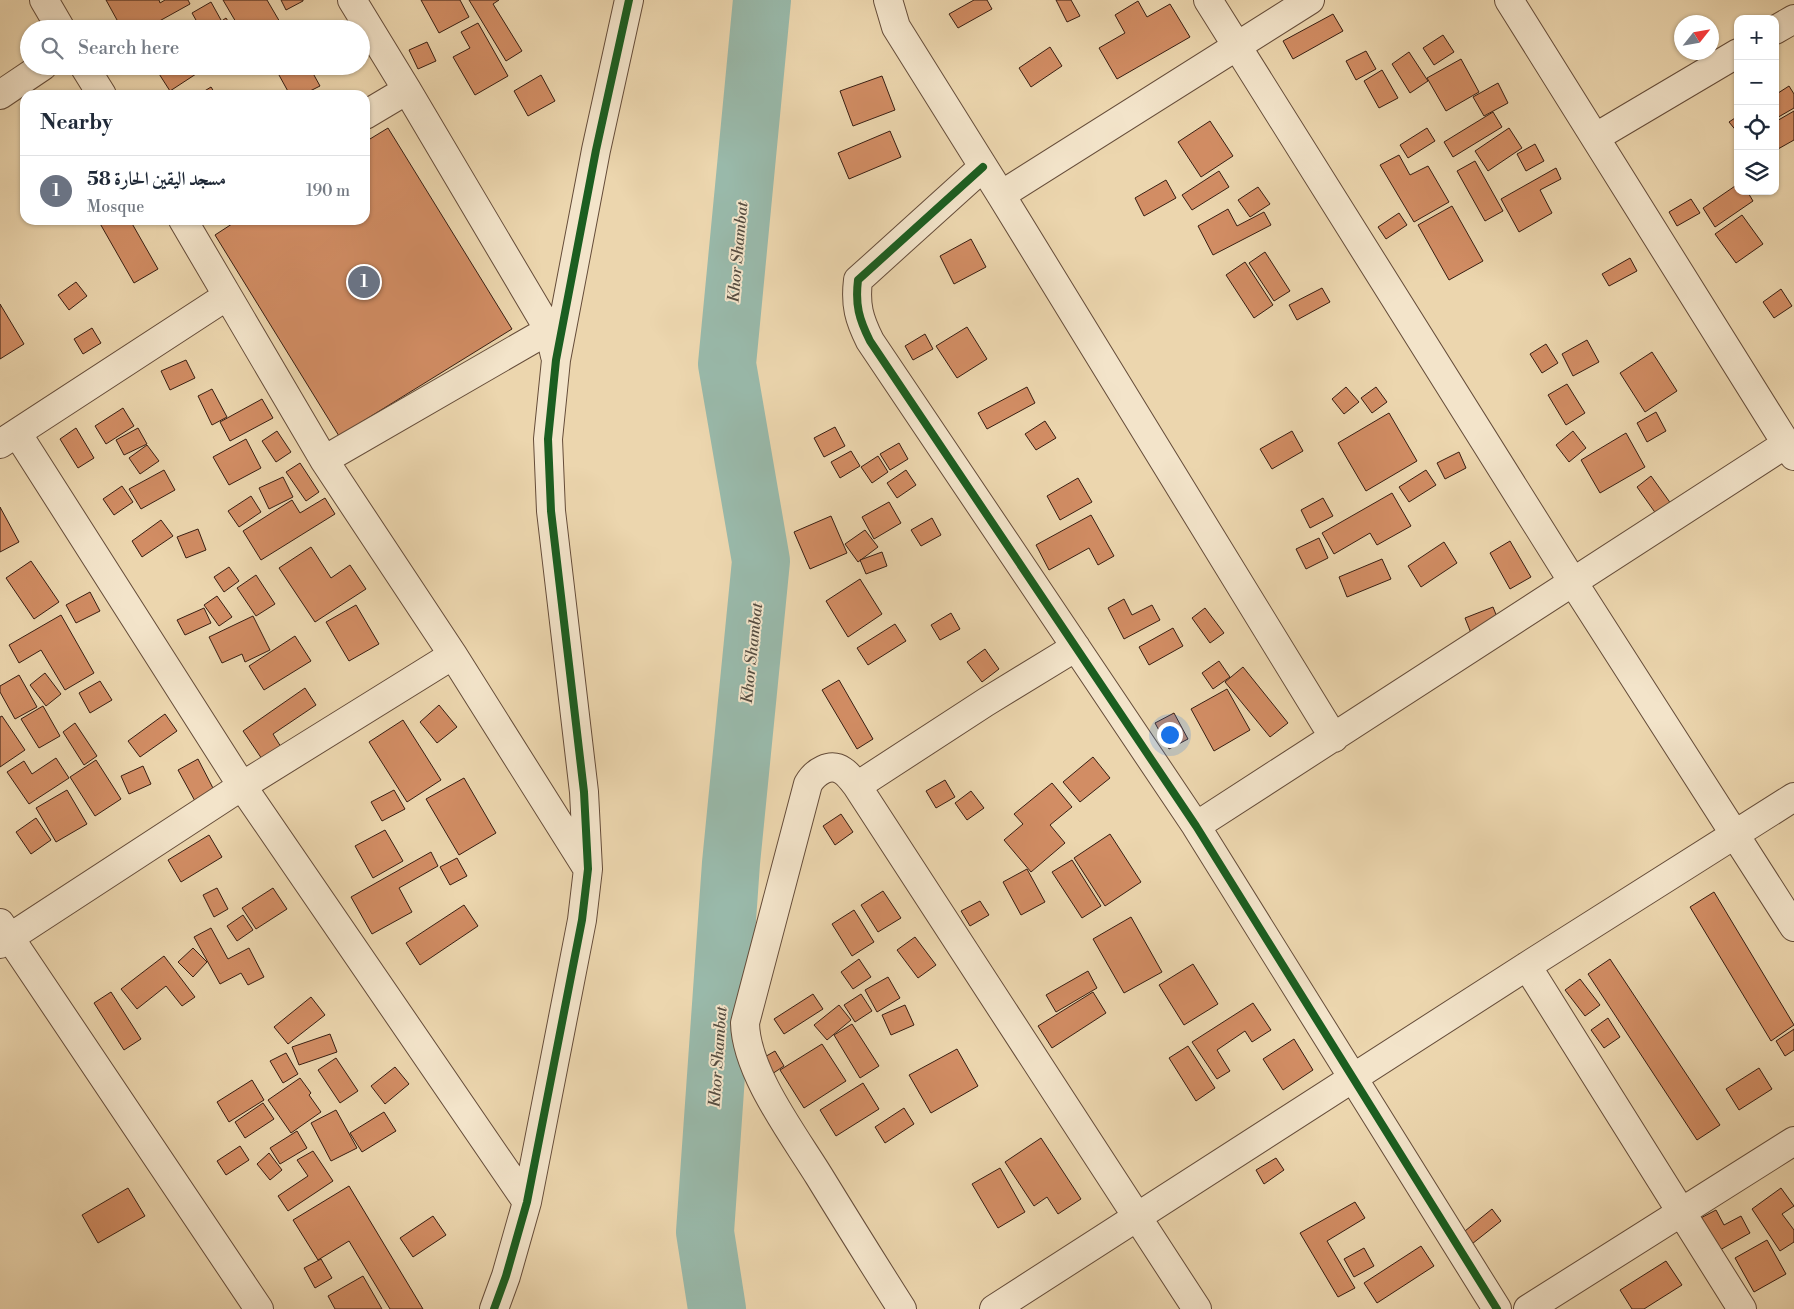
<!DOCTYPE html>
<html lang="en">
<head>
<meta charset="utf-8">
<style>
  :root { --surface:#fff; --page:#f2f2f3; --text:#1f2937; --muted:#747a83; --line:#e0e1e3; --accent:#8f2418 }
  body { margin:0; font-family:"Libre Bodoni",Amiri,serif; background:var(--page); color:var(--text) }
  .controls { position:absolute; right:15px; top:15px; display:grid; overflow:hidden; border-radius:10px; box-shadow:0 1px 4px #0004 }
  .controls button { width:45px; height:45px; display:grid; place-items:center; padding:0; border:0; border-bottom:1px solid var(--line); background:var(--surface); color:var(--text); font:25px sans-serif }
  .compass { position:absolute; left:1674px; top:15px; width:45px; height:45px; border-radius:50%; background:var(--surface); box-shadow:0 1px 4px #0004; rotate:59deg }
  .you { position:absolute; left:1169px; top:734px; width:18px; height:18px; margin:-12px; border:4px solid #fff; border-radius:50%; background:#1a73e8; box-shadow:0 0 0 8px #1a73e833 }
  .badge { display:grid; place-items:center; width:32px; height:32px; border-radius:50%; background:var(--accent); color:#fff; font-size:16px; font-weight:700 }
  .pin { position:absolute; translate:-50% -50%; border:2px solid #fff; box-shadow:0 1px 5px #0006 }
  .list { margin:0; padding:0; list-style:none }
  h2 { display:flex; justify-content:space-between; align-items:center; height:65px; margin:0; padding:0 20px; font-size:21px }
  h2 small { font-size:16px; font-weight:400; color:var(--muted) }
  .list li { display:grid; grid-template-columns:32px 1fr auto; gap:15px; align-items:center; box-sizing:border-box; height:70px; padding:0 20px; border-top:1px solid var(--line) }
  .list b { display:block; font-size:19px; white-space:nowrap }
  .list p { margin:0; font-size:16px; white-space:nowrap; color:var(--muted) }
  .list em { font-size:16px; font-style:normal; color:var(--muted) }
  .icon { flex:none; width:28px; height:28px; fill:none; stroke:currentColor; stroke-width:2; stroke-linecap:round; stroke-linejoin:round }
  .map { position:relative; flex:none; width:1794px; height:1309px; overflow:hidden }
  .search { position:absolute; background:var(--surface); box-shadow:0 1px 4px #0004; left:20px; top:20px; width:350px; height:55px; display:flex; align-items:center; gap:12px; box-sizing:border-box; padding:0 18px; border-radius:28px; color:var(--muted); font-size:19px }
  .panel { position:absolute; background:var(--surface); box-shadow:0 1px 4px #0004; left:20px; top:90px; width:350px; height:135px; border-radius:15px }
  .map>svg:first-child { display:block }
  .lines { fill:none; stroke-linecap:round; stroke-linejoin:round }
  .river { stroke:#99b9aa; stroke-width:58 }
  .building { fill:#d28d64; stroke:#381e12 }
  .minor-casing { stroke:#654c39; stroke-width:30 }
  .minor { stroke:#f3e4ca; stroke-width:28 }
  .cycleway-casing { stroke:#f3e4ca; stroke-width:11 }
  .cycleway { stroke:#1b5e20; stroke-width:8 }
  .labels { text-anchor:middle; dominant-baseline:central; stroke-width:4; stroke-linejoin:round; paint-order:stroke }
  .water-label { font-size:16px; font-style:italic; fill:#554c40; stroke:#f3e4ca }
</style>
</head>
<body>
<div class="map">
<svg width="1794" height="1309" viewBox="0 0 1794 1309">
  <rect width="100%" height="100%" fill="#ecd6ae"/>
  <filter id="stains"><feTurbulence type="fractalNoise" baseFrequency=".004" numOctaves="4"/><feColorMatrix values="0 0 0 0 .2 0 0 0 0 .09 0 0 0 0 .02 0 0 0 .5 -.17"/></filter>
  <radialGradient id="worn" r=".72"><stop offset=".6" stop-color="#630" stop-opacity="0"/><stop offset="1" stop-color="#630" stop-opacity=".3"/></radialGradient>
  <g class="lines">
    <!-- river -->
    <path class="river" d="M717 1309 705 1232 731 863 761 561 727 364 762 0"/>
  </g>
  <!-- building -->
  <path class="building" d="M106 0H159L160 3 165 0H188L190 4 145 29H122Z
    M223 0H267L284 29H240Z
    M281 0H303V1L286 10Z
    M421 0H460L469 17 439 33Z
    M469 0H499L493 4 522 51 506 61Z
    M974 0H987L992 9 958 28 949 14Z
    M1056 0H1071L1080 16 1067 22Z
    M1138 1 1147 17 1170 4 1190 37 1117 79 1099 48 1125 33 1115 15Z
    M211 2 221 20 206 29H201L192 13Z
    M1333 14 1343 31 1293 59 1283 41Z
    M226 18 233 29H210Z
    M478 23 508 76 475 95 453 57 470 48 461 32Z
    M1443 35 1454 52 1434 65 1423 48Z
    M427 42 436 61 418 69 409 50Z
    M1050 47 1062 66 1031 87 1019 68Z
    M1366 51 1376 69 1356 80 1346 61Z
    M1409 52 1428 81 1410 93 1392 64Z
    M1461 59 1479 92 1446 111 1427 78Z
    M154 66H191L196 74 170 91Z
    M274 66H309L320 86 302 95H290Z
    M1382 70 1398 98 1379 108 1364 81Z
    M541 75 555 101 528 116 514 91Z
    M882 76 895 110 853 126 840 91Z
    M1498 83 1508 103 1484 116 1473 97Z
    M1789 86 1794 94V108L1775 119V95Z
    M211 87 216 95H198Z
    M1794 111V140L1778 149 1775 145V122Z
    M1493 112 1502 127 1453 157 1444 142Z
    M1738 116V133L1729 122Z
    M1210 121 1233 156 1201 177 1178 142Z
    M388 128 512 329 339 436 215 235 238 220H365V142Z
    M1427 128 1435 141 1408 158 1400 145Z
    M1509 128 1522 148 1488 171 1475 151Z
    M890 131 901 157 849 179 838 153Z
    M1535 144 1544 161 1526 171 1517 154Z
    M1399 155 1410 175 1428 166 1449 202 1414 222 1380 165Z
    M1475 161 1503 211 1485 221 1457 171Z
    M1556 168 1561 179 1540 190 1552 213 1519 232 1501 199Z
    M1219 171 1229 187 1192 210 1182 195Z
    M1166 180 1176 198 1144 216 1135 198Z
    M1738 184V191H1747L1753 201 1715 227 1703 208Z
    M1258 187 1270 204 1250 217 1238 200Z
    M1691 199 1700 213 1677 226 1669 212Z
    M1452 206 1483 261 1449 280 1418 225Z
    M1228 209 1237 226 1264 212 1271 225 1213 255 1198 226Z
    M1399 213 1407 225 1386 239 1378 227Z
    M1742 215 1763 244 1736 263 1715 234Z
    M98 220H130L158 269 134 283Z
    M971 239 986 267 954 284 940 256Z
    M1265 252 1290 291 1274 301 1249 263Z
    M1630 258 1637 271 1609 286 1602 274Z
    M1245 262 1273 305 1254 318 1226 275Z
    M76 282 87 296 69 310 58 295Z
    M1322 288 1330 302 1297 320 1289 305Z
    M1781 289 1792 306 1774 318 1763 302Z
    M0 304 24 344 0 359Z
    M967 327 987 359 957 378 936 346Z
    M92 328 101 343 83 354 74 339Z
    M925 334 933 349 913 360 905 346Z
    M1587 340 1599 362 1573 376 1562 354Z
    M1546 344 1558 363 1542 373 1530 354Z
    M1652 352 1677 391 1645 412 1620 373Z
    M186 360 195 378 170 390 161 371Z
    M1567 384 1585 413 1566 425 1548 395Z
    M1027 387 1035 403 987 429 978 413Z
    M1346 387 1359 402 1344 414 1332 399Z
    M1376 387 1387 402 1372 413 1361 398Z
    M212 389 227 417 212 425 198 396Z
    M262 399 273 418 230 441 220 422Z
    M123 408 134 426 106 444 95 426Z
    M1656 412 1666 431 1647 442 1637 423Z
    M1389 413 1417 461 1366 491 1338 443Z
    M1045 421 1056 438 1036 450 1025 434Z
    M835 427 845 446 824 457 814 438Z
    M76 428 94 458 78 468 60 439Z
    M138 428 147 444 124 455 116 440Z
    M277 431 291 452 276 462 262 441Z
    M1292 431 1303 451 1272 469 1260 449Z
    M1573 431 1586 448 1569 462 1556 445Z
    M1626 433 1645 467 1600 493 1581 460Z
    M246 439 261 468 229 485 213 457Z
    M899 443 908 459 890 470 880 454Z
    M147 445 159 461 140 474 129 458Z
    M851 451 860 466 840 478 831 462Z
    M1459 452 1466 468 1445 479 1437 463Z
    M878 456 888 472 872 483 861 467Z
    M300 463 319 492 306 501 286 472Z
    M164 470 175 490 141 509 129 489Z
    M906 470 916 485 897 498 887 483Z
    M1426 470 1436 485 1409 502 1399 487Z
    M1651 476 1674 508 1659 518 1637 487Z
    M283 477 293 497 269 509 259 488Z
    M1078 478 1092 502 1060 520 1047 496Z
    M122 486 133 502 114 515 103 499Z
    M1392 493 1411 526 1377 545 1370 533 1334 554 1322 533Z
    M251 496 261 512 239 527 228 511Z
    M325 498 335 514 261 560 243 531 292 500 300 513Z
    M1323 498 1333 516 1310 528 1301 510Z
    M889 502 901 523 874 539 862 517Z
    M0 507 19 542 0 552Z
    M1091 515 1114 556 1098 565 1089 548 1049 570 1036 545Z
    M831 516 847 553 810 569 794 532Z
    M932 518 941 535 921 546 911 530Z
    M161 520 173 536 142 557 132 541Z
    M198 529 206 550 186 558 177 537Z
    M865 530 878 547 858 562 845 544Z
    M1319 538 1328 558 1306 569 1296 549Z
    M1510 541 1531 577 1510 589 1490 553Z
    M1444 542 1457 563 1421 587 1408 566Z
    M311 547 331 578 350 565 366 589 315 622 279 568Z
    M882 552 887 566 866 574 860 560Z
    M1382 559 1391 579 1347 597 1339 577Z
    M31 561 59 602 34 619 6 578Z
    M229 567 239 581 224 592 214 577Z
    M256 575 275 604 256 616 237 588Z
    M860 579 882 614 848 637 826 601Z
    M90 592 100 611 76 623 66 605Z
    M217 596 232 617 219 626 204 605Z
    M1124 599 1132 615 1152 605 1160 620 1124 639 1108 608Z
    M356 605 379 644 349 661 326 622Z
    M1493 607 1499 622 1471 633 1465 618Z
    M204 608 211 623 185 635 177 620Z
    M1205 608 1224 633 1210 643 1192 618Z
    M951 613 960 629 940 640 931 625Z
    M61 615 94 673 65 690 41 650 19 663 9 645Z
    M253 616 270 650 245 662 242 654 222 663 209 637Z
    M895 624 906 641 868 665 857 648Z
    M1173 628 1183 646 1149 665 1139 647Z
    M295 636 311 661 264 690 249 666Z
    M985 649 999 669 982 682 967 662Z
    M1219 661 1230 677 1213 689 1202 673Z
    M1243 667 1288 723 1270 737 1225 682Z
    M45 673 61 694 46 706 30 685Z
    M19 675 37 707 15 719 0 692V686Z
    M839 680 873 739 857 749 822 690Z
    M100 681 112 700 90 713 79 693Z
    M305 688 316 705 273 734 281 747 262 759 243 731Z
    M1227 689 1250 730 1214 751 1191 709Z
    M439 705 457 727 437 743 420 722Z
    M43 706 60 736 39 748 21 719Z
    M1174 713 1188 739 1169 749 1155 723Z
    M165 714 177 731 140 757 128 741Z
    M2 716 25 750 0 767V717Z
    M403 720 441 780 407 802 369 742Z
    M75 723 97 756 84 765 63 732Z
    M1093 757 1110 778 1080 802 1063 782Z
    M56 758 69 778 29 804 7 772 24 761 32 774Z
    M198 759 214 790 195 801 178 770Z
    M96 760 121 799 95 816 70 777Z
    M143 766 151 784 129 794 121 776Z
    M464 778 496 833 459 855 426 799Z
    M945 780 955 797 936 808 926 791Z
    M1052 783 1072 807 1050 825 1065 843 1031 872 1004 840 1023 824 1014 814Z
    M67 790 87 824 56 842 36 808Z
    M394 790 405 809 382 821 371 802Z
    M971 791 984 808 967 820 955 803Z
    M841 814 853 832 835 845 823 826Z
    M36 818 51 840 31 854 16 832Z
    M385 830 403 861 373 878 355 846Z
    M1110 834 1141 882 1105 906 1074 858Z
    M209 835 222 857 181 882 168 860Z
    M431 852 438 866 399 888 412 912 372 934 351 897Z
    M457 858 467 876 450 885 440 867Z
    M1072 860 1101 906 1082 918 1052 872Z
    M1027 869 1045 902 1021 915 1003 882Z
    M217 888 228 909 214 917 203 895Z
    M273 888 287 909 256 929 242 908Z
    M883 891 901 918 878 932 861 905Z
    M1714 892 1794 1025 1771 1041 1690 907Z
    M980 901 989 915 970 926 961 911Z
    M464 905 478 926 420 965 406 943Z
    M854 910 874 942 852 956 832 924Z
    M243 915 253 930 237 941 227 926Z
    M1131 917 1162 972 1124 993 1093 939Z
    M211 928 228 959 249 948 264 977 248 985 241 973 220 984 194 937Z
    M915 937 936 965 918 978 897 950Z
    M193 948 207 962 193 977 178 962Z
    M164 956 195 997 182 1006 166 986 137 1009 121 989Z
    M859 959 871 977 853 989 841 972Z
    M1610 959 1720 1125 1697 1140 1588 974Z
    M1193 964 1218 1004 1184 1025 1159 985Z
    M1088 971 1097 988 1056 1012 1046 995Z
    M888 977 900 998 877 1012 865 990Z
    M1580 979 1600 1005 1585 1016 1565 990Z
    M111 992 141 1039 124 1050 94 1003Z
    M1093 992 1106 1013 1052 1048 1038 1026Z
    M813 994 823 1009 784 1034 774 1019Z
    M861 994 872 1011 855 1022 844 1005Z
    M311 997 325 1015 288 1044 274 1027Z
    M1253 1003 1271 1030 1252 1042 1245 1031 1217 1050 1230 1071 1217 1079 1192 1042Z
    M839 1005 851 1020 827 1040 814 1025Z
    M905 1005 914 1025 891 1035 882 1015Z
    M1608 1018 1620 1037 1604 1048 1591 1030Z
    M852 1024 879 1066 860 1078 834 1035Z
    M1794 1029V1050L1785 1056 1776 1041Z
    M330 1034 337 1052 299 1065 292 1047Z
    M1294 1039 1313 1070 1283 1090 1263 1059Z
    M822 1044 846 1081 804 1108 780 1070Z
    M1188 1046 1215 1088 1196 1101 1169 1058Z
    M957 1049 978 1086 931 1113 909 1075Z
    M775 1051 784 1066 766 1078 756 1062Z
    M286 1053 298 1074 283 1083 270 1061Z
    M336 1058 358 1091 340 1103 318 1070Z
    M395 1067 409 1084 385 1104 371 1086Z
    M1759 1068 1772 1089 1739 1110 1726 1089Z
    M300 1078 311 1093 309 1095 321 1112 291 1133 268 1100Z
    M252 1080 264 1100 229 1122 217 1102Z
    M863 1083 879 1109 836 1136 820 1110Z
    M263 1103 274 1119 245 1138 235 1122Z
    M904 1108 914 1124 885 1143 875 1127Z
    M336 1110 357 1148 331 1161 311 1123Z
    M384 1112 396 1131 362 1152 350 1133Z
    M297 1131 307 1148 280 1164 270 1148Z
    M1041 1138 1081 1199 1058 1214 1047 1197 1034 1206 1005 1162Z
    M240 1146 249 1160 226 1175 217 1161Z
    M313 1151 333 1181 288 1211 278 1196 308 1176 297 1160Z
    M269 1153 282 1170 270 1180 257 1164Z
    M1276 1158 1284 1170 1264 1184 1256 1170Z
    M1000 1168 1025 1212 998 1228 972 1184Z
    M349 1186 423 1309H390L349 1241 318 1260 293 1220Z
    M128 1188 145 1216 98 1243 82 1215Z
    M1781 1188 1794 1206 1782 1214 1794 1230V1242L1780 1251 1752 1209Z
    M1355 1202 1365 1218 1327 1241 1355 1288 1338 1297 1300 1233Z
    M1492 1209 1501 1221 1458 1255 1449 1244Z
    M1716 1210 1724 1225 1741 1216 1750 1233 1711 1255 1693 1222Z
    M433 1216 446 1235 413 1257 400 1238Z
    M1767 1240 1786 1274 1754 1292 1735 1258Z
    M1421 1246 1434 1266 1377 1303 1364 1283Z
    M1364 1248 1374 1266 1354 1277 1344 1259Z
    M321 1259 332 1278 315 1288 304 1268Z
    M1666 1261 1682 1285 1644 1309H1632L1620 1290Z
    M363 1276 382 1309H335L328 1296Z"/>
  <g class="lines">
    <defs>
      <path id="minor" d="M44 0 61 29
        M352 0 407 90 549 330 555 356
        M888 0 896 27 1001 195 1334 738
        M1208 0 1573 582 1794 927
        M1509 0 1794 456
        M1775 30 1794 19
        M84 66 102 95
        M0 95 43 66
        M365 115 407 90
        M1596 137 1738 53
        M983 167 858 280C855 305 859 319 870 341L1196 826 1497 1309
        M1001 195 1310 0
        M183 220 324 460 453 655 587 868
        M17 433 242 786 527 1202
        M0 444 227 296
        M324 460 549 330
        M1076 647 986 702 857 786 1197 1309
        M857 786C853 781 848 774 843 771 830 762 815 772 808 784L745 1023C746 1072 793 1134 819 1176 846 1220 874 1265 902 1309
        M1196 826 1786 444
        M0 923 259 1309
        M0 944 242 786 453 655
        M1527 966 1742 1309
        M494 1309 506 1276 527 1202 582 920 588 869 584 792 551 511 548 439 556 360 596 150 629 0
        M994 1309 1527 966 1794 797
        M1528 1309 1794 1141"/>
    </defs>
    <!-- minor casing -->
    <use href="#minor" class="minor-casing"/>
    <!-- minor -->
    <use href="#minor" class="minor"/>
    <defs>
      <path id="cycleway" d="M983 167 858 280C855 305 859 319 870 341L1196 826 1497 1309
        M494 1309 506 1276 527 1202 582 920 588 869 584 792 551 511 548 439 556 360 596 150 629 0"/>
    </defs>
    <!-- cycleway casing -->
    <use href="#cycleway" class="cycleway-casing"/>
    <!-- cycleway -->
    <use href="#cycleway" class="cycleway"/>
  </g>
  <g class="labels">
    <!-- water labels -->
    <g class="water-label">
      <text transform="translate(738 252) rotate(-85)">Khor Shambat</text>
      <text transform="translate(752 653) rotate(-84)">Khor Shambat</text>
      <text transform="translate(718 1057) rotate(-86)">Khor Shambat</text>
    </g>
  </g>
  <rect width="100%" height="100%" filter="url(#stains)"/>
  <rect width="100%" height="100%" fill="url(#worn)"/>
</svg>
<div class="controls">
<button>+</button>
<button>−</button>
<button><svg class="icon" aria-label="locate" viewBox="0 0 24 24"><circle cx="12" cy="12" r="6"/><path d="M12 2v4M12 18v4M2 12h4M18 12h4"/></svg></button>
<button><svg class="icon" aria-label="layers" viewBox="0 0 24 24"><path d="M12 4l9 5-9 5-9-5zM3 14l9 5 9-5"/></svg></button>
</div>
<svg class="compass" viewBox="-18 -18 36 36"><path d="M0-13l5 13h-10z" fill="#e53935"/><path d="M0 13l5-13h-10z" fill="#747a83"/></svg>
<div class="you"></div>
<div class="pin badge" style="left:364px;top:282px;background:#6b7280">1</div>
<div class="search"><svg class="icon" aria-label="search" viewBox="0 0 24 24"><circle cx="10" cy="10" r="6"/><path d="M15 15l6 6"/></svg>Search here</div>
<section class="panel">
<h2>Nearby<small></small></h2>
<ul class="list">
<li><span class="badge" style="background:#6b7280">1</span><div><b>مسجد اليقين الحارة 58</b><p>Mosque</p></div><em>190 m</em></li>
</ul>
</section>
</div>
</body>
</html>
